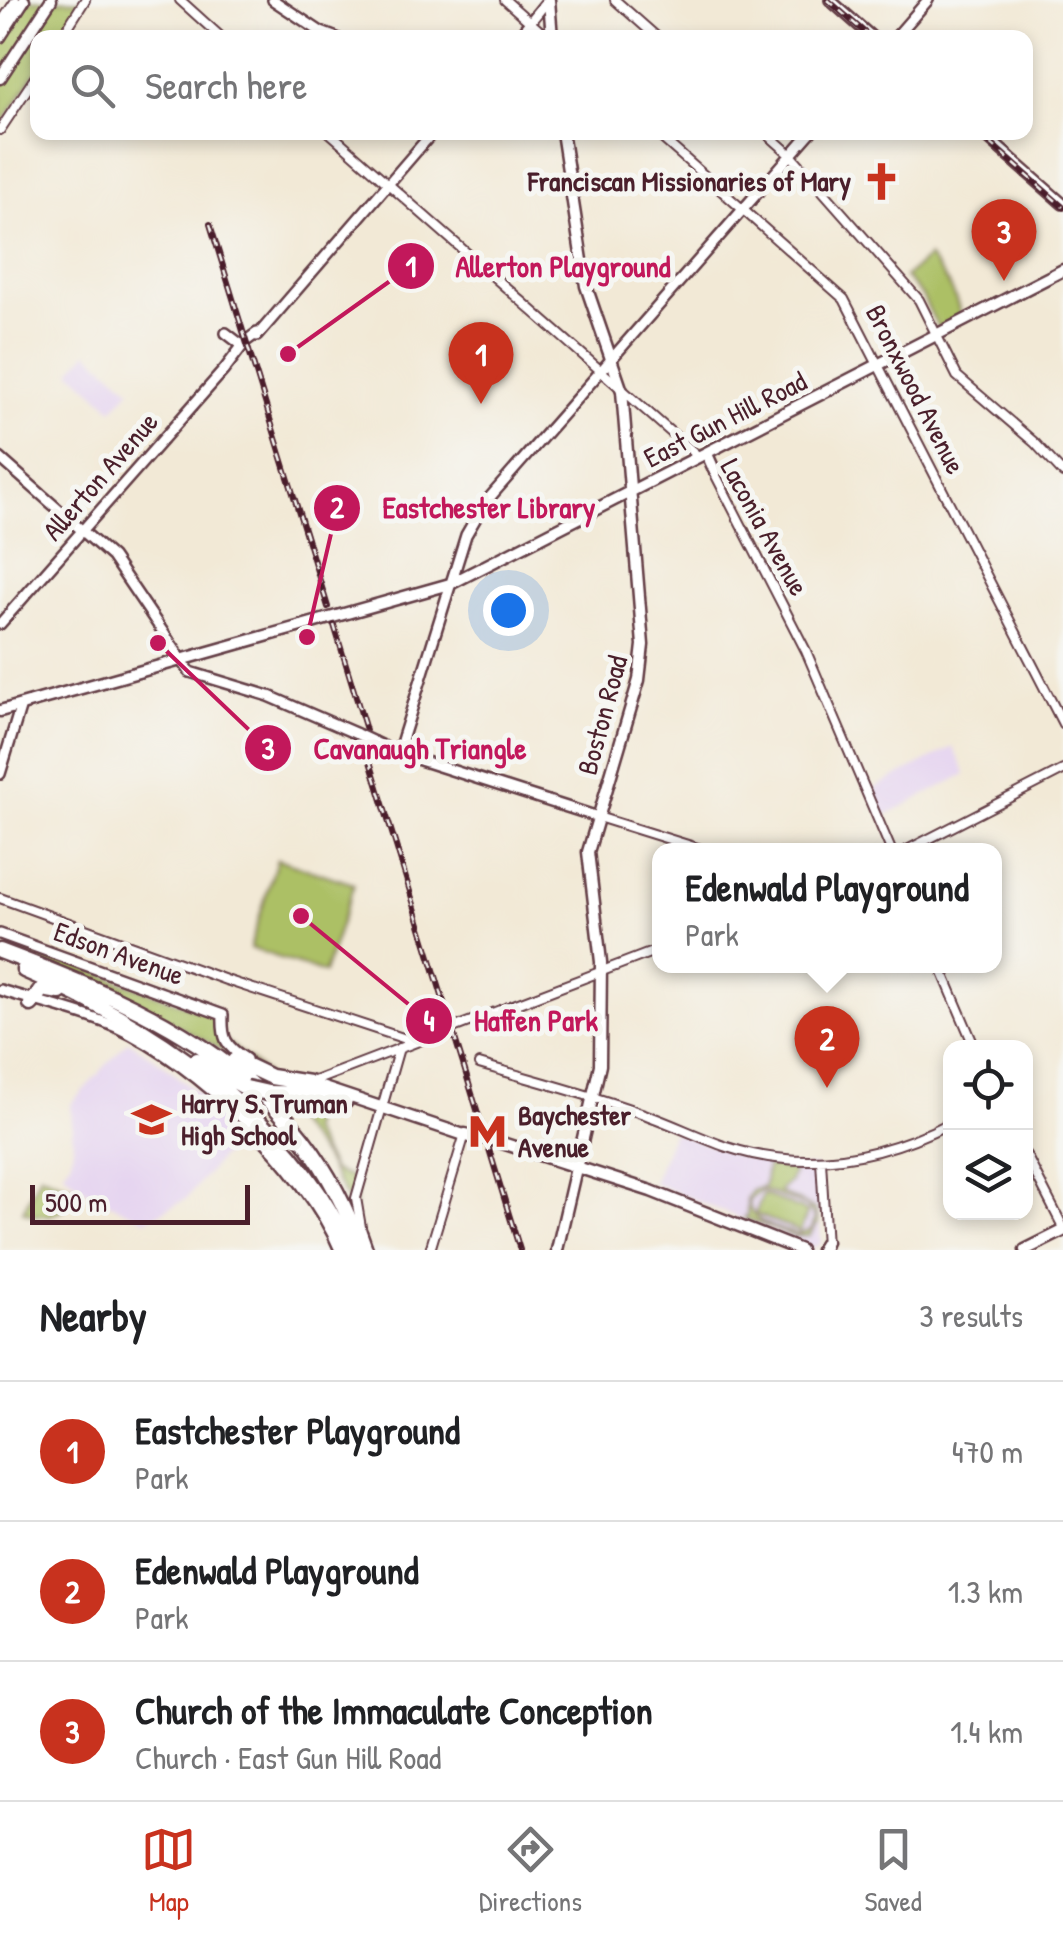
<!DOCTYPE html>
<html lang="en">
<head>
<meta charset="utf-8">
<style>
  :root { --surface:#fff; --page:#f2f2f2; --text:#202124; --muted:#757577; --line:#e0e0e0; --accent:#c8321e }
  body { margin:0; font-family:"Patrick Hand",sans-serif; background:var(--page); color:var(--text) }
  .controls { position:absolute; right:30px; bottom:30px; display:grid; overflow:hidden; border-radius:20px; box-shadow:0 5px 15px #0003 }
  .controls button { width:90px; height:90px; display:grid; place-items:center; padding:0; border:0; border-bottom:2px solid var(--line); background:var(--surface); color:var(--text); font:50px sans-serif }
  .scale { position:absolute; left:30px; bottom:25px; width:220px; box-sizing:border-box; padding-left:10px; border:5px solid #4a1f2b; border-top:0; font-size:28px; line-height:35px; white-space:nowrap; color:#4a1f2b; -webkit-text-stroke:8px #f6f6f2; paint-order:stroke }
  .you { position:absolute; left:508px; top:610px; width:35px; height:35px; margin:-25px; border:8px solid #fff; border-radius:50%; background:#1a73e8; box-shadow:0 0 0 15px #1a73e833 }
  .badge { display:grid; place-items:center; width:65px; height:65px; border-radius:50%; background:var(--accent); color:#fff; font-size:32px; font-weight:700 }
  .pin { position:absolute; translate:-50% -82px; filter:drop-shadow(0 2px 5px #0008) }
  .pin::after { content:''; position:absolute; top:52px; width:35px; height:30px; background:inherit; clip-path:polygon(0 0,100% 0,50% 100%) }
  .popup { position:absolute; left:652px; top:843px; width:350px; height:130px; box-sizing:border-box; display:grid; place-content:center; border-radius:20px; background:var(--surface); filter:drop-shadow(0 2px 8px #0005); font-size:32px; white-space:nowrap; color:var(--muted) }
  .popup b { font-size:38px; color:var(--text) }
  .popup::after { content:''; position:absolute; left:50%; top:100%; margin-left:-20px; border:20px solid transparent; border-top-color:var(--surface) }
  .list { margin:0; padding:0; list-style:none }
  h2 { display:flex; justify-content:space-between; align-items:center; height:130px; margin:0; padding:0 40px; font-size:42px }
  h2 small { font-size:32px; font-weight:400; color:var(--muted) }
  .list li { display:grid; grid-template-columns:65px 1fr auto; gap:30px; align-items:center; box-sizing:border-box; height:140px; padding:0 40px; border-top:2px solid var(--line) }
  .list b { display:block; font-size:38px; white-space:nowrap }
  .list p { margin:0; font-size:32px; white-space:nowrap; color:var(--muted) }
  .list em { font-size:32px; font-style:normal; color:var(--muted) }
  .icon { flex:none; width:55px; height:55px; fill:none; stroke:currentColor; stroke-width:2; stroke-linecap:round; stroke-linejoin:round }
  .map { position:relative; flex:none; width:1063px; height:1250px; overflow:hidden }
  .search { position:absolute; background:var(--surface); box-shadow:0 5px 15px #0003; left:30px; right:30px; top:30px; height:110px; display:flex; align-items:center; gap:25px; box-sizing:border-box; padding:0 35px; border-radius:20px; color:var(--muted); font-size:38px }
  .sheet { height:550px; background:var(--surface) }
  nav { display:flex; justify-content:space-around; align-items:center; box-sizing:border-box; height:140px; border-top:2px solid var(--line); background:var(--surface); font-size:28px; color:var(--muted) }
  nav a { display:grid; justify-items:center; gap:5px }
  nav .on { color:var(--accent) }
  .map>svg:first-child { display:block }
  .built { fill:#e5d3f0 }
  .green { fill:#acc065; stroke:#7b7048; stroke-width:2.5; fill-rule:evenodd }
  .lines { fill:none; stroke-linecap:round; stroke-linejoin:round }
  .tertiary-casing { stroke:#633d45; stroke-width:12 }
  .secondary-casing { stroke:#633d45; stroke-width:14 }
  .primary-casing { stroke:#633d45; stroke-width:15 }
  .motorway-casing { stroke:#633d45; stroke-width:19 }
  .tertiary { stroke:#fff; stroke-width:8 }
  .secondary { stroke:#fff; stroke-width:9 }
  .primary { stroke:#fff; stroke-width:10 }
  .motorway { stroke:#fff; stroke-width:14 }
  .rail-casing { stroke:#4a1f2b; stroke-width:6 }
  .rail { stroke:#f6f6f2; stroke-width:2.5; stroke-dasharray:8; stroke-linecap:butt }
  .secondary-bridge-casing { stroke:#633d45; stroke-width:14; stroke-linecap:butt }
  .motorway-bridge-casing { stroke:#633d45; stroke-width:19; stroke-linecap:butt }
  .secondary-bridge { stroke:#fff; stroke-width:9 }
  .motorway-bridge { stroke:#fff; stroke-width:14 }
  .labels { text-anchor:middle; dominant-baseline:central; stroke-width:10; stroke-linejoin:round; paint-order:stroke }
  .poi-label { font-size:28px; font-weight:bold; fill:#4a1f2b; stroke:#f6f6f2; text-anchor:start }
  .street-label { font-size:28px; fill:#4a1f2b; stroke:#f6f6f2 }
  .leader { fill:none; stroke:#c2185b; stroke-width:4 }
  .callout-dot { fill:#c2185b; stroke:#f6f6f2; stroke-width:4 }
  .mark-label { font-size:30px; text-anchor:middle; font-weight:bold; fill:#fff }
  .callout-label { font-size:30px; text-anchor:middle; font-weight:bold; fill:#c2185b; stroke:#f6f6f2; stroke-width:10; stroke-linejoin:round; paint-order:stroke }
</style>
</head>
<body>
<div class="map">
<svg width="1063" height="1250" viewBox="0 0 1063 1250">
  <rect width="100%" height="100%" fill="#f6f6f2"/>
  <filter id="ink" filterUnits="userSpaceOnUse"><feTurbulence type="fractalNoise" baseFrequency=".01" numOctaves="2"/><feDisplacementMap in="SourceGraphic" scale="20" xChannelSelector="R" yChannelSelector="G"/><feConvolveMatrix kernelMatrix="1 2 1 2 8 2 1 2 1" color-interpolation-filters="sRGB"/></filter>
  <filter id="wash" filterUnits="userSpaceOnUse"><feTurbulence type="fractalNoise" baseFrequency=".0048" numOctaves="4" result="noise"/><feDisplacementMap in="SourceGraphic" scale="40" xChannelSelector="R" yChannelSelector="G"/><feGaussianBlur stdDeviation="2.25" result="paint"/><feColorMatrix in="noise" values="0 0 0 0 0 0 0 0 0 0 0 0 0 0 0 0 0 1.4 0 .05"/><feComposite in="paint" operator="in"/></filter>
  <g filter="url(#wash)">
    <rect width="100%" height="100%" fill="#f2e9d6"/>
    <!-- built -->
    <path class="built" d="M88 352 131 389 113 409 71 371Z
      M953 747 966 774 884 816 873 789Z
      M128 1041 164 1065 250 1137 220 1158 186 1199 146 1220 93 1196 63 1172 71 1160 73 1147 71 1104Z
      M673 1132 741 1157 792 1167 816 1166 821 1244 813 1248 653 1183Z"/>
    <!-- green -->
    <path class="green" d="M26 0H84L59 37 38 38 37 70 0 127V40Z
      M928 257C942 274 958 295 960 316L938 328 922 296 905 277Z
      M277 859 354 884 324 973 250 948Z
      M0 938 221 1018V1037L266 1074 151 1011 37 960Z
      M274 1098 332 1101 314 1112 310 1130 333 1171 358 1180 354 1212 323 1157Z
      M767 1166 794 1170 790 1182 779 1192 815 1209 818 1223 809 1236 795 1237 744 1218 747 1215V1198L753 1190 764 1187ZM762 1190 807 1206 815 1217 812 1229 798 1235C779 1229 748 1224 749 1200Z
      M40 1174 78 1190C66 1214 47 1222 23 1211Z
      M763 1194 808 1212 800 1232 755 1214Z"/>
  </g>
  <g filter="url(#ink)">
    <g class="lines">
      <defs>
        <path id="tertiary" d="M180 0 222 38
          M505 0 548 38
          M615 0 658 38
          M0 24 16 0
          M61 38 85 0
          M0 130 38 73
          M329 132 699 457
          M655 132 844 299 1063 724
          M765 132 791 155 919 300 957 376 1035 443 1063 473
          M713 470 806 651 891 850
          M598 817 704 850
          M907 850 1063 770
          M0 898 226 980 415 1042
          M940 966 975 1048
          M479 1064C533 1080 588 1094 641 1113 670 1123 698 1137 727 1147 804 1172 880 1159 950 1123
          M309 1083 660 949
          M1026 1155 1063 1227
          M821 1160 826 1246
          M362 1233 356 1198 399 1048
          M430 1250 465 1134"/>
        <path id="secondary" d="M273 0 321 32 337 38
          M830 0 873 38
          M517 38 548 0
          M895 38 928 0
          M981 132 1063 204
          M226 333 239 343
          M257 336 433 132
          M0 458 112 557 190 672 269 696 357 734
          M0 624 224 370 246 341 257 333
          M374 742 398 753 598 817
          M398 753 466 535 484 504 811 132
          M0 774 21 705
          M0 934 223 1015C222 1038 225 1046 246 1059
          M0 990C38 1002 80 1011 116 1027 197 1064 306 1168 340 1250
          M362 1233 368 1250"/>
        <path id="primary" d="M549 0 552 38
          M0 37 24 0
          M0 78 51 0
          M707 454 715 472
          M0 711 450 584 1063 270
          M309 1083 470 1137
          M465 1134 493 1140 651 1191 800 1250
          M557 1250 600 1065 601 962 588 852 639 680 643 645 622 391 586 286 562 132
          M821 1250 826 1242
          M1025 1250 1063 1231"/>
        <path id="motorway" d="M0 951C159 1011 303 1077 361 1250
          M24 970C149 1023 295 1120 349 1250
          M31 1004 42 989 60 992
          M197 1060 246 1088
          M235 1060 271 1077 309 1083
          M268 1093 317 1094 345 1101"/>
      </defs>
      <!-- tertiary casing -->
      <use href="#tertiary" class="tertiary-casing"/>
      <!-- secondary casing -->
      <use href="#secondary" class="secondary-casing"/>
      <!-- primary casing -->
      <use href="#primary" class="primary-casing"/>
      <!-- motorway casing -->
      <use href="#motorway" class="motorway-casing"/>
      <!-- tertiary -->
      <use href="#tertiary" class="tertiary"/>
      <!-- secondary -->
      <use href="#secondary" class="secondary"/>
      <!-- primary -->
      <use href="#primary" class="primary"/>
      <!-- motorway -->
      <use href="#motorway" class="motorway"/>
      <defs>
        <path id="rail" d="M828 0 871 38
          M978 132 1063 207
          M210 224 328 607
          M334 625 366 730
          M365 745 520 1250"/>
      </defs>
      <!-- rail casing -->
      <use href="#rail" class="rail-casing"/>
      <!-- rail -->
      <use href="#rail" class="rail"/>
      <defs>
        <path id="secondary-bridge" d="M357 734 374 742"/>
        <path id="motorway-bridge" d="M246 1088 268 1093"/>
      </defs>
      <!-- secondary-bridge casing -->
      <use href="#secondary-bridge" class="secondary-bridge-casing"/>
      <!-- motorway-bridge casing -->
      <use href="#motorway-bridge" class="motorway-bridge-casing"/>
      <!-- secondary-bridge -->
      <use href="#secondary-bridge" class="secondary-bridge"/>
      <!-- motorway-bridge -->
      <use href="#motorway-bridge" class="motorway-bridge"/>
    </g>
  </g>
  <!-- icons -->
  <defs>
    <symbol id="church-bare" viewBox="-9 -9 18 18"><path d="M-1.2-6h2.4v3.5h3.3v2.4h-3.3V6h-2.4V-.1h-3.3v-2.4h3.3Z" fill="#c8321e" stroke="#f6f6f2" stroke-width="2.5" paint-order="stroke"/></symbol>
    <symbol id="school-bare" viewBox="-9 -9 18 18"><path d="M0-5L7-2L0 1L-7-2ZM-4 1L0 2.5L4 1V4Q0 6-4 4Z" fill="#c8321e" stroke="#f6f6f2" stroke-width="2.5" paint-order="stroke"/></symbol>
    <symbol id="metro-bare" viewBox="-9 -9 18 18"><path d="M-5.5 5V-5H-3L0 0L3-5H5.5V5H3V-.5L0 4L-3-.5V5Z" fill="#c8321e" stroke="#f6f6f2" stroke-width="2.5" paint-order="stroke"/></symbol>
  </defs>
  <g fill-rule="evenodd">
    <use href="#church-bare" x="854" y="154" width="55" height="55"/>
    <use href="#school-bare" x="124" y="1092" width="55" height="55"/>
    <use href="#metro-bare" x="460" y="1104" width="55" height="55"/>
  </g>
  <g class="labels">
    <!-- poi labels -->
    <g class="poi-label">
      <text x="851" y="181" text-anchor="end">Franciscan Missionaries of Mary</text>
      <text x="181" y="1103">Harry S. Truman<tspan x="181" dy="32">High School</tspan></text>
      <text x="518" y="1115">Baychester<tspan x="518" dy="32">Avenue</tspan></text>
    </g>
    <!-- street labels -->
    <g class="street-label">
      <text transform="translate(916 389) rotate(63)">Bronxwood Avenue</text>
      <text transform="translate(725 419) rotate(-27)">East Gun Hill Road</text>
      <text transform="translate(100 476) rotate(-49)">Allerton Avenue</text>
      <text transform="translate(765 527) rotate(61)">Laconia Avenue</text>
      <text transform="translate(602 715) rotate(-75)">Boston Road</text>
      <text transform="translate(119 953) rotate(20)">Edson Avenue</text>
    </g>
  </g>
  <!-- callouts -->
  <path class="leader" d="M288 354L411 266M307 637L337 508M158 643L268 748M301 916L429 1021"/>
  <g class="callout-dot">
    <circle cx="288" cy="354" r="10"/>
    <circle cx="307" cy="637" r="10"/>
    <circle cx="158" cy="643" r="10"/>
    <circle cx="301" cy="916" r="10"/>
    <circle cx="411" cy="266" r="25"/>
    <circle cx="337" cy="508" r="25"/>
    <circle cx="268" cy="748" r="25"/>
    <circle cx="429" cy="1021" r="25"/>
  </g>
  <g class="mark-label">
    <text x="411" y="277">1</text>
    <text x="337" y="518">2</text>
    <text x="268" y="759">3</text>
    <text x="429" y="1031">4</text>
  </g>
  <g class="callout-label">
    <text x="563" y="277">Allerton Playground</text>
    <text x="489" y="518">Eastchester Library</text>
    <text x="420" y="759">Cavanaugh Triangle</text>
    <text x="536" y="1031">Haffen Park</text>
  </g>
</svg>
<div class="controls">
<button><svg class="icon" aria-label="locate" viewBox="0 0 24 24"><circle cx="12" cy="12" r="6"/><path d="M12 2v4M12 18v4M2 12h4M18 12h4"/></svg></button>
<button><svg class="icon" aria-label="layers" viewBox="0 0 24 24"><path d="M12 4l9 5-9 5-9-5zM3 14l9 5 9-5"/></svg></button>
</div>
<div class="scale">500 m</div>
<div class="you"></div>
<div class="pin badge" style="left:481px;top:404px">1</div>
<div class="pin badge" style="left:827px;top:1088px">2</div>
<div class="popup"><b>Edenwald Playground</b>Park</div>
<div class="pin badge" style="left:1004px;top:281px">3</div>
<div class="search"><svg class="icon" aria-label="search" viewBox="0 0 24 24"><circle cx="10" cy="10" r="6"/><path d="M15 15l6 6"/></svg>Search here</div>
</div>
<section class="sheet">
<h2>Nearby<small>3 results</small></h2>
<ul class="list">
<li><span class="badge">1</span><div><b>Eastchester Playground</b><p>Park</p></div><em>470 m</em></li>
<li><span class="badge">2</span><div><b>Edenwald Playground</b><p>Park</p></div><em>1.3 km</em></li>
<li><span class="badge">3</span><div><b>Church of the Immaculate Conception</b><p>Church · East Gun Hill Road</p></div><em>1.4 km</em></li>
</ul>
</section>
<nav>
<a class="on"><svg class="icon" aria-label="map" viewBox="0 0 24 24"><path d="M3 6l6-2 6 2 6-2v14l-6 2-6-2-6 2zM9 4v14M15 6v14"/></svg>Map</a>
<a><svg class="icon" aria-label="directions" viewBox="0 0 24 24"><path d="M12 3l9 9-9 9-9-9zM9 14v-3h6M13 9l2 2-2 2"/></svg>Directions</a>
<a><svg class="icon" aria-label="saved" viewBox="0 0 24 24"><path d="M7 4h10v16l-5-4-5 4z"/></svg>Saved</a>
</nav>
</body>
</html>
